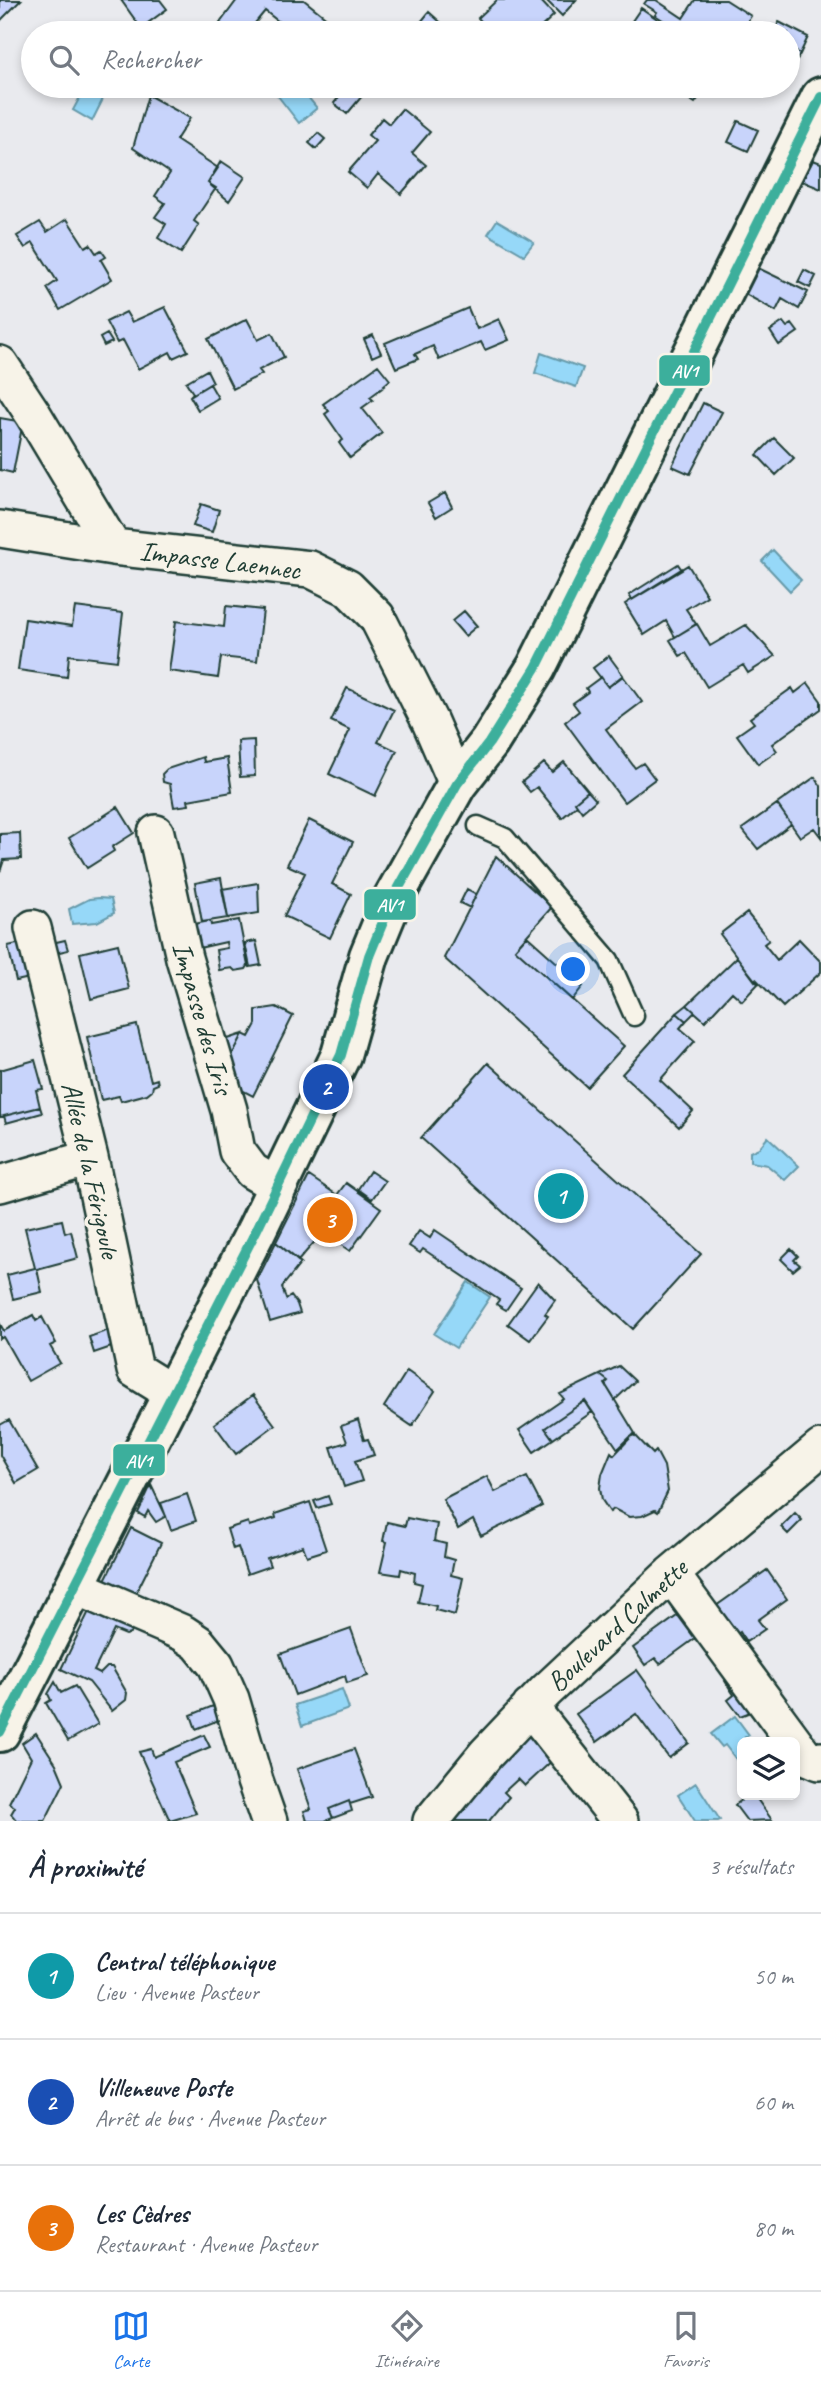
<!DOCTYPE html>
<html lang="fr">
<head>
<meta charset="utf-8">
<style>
  :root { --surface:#fff; --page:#f2f2f3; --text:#1f2937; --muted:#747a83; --line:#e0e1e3; --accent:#1a73e8 }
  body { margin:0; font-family:Caveat,sans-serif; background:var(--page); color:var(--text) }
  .controls { position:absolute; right:21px; bottom:21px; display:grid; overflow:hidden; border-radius:10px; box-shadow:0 4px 10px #0003 }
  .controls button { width:63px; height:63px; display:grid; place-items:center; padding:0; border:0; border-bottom:2px solid var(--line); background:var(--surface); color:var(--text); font:35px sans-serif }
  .you { position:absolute; left:574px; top:970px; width:24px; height:24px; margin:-18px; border:5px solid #fff; border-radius:50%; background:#1a73e8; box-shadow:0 0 0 10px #1a73e833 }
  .badge { display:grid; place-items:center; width:46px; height:46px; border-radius:50%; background:var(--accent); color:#fff; font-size:23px; font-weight:700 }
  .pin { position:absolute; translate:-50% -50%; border:4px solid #fff; box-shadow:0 2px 7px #0006 }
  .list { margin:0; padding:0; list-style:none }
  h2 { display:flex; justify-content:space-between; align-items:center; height:91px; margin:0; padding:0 28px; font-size:30px }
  h2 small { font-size:23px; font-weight:400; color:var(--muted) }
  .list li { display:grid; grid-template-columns:46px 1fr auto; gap:21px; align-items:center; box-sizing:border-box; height:126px; padding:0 28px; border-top:2px solid var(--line) }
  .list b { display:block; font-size:26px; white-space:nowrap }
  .list p { margin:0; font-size:23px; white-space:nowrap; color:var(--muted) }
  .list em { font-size:23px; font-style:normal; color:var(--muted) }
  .icon { flex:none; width:38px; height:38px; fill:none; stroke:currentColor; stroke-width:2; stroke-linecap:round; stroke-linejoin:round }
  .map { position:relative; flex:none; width:821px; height:1821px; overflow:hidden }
  .search { position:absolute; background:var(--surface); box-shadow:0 4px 10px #0003; left:21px; right:21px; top:21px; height:77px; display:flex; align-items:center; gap:18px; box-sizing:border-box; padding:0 24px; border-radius:38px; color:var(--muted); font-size:26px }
  .sheet { height:469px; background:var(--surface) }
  nav { display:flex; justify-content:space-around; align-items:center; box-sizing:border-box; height:98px; border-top:2px solid var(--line); background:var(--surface); font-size:19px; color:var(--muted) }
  nav a { display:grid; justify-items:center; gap:4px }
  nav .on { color:var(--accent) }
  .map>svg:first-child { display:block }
  .water { fill:#96d8f8; stroke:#669aaa; stroke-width:2 }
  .building { fill:#c8d4fb; stroke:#1f3d34; stroke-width:2 }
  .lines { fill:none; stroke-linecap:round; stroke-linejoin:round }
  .lane-casing { stroke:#1f3d34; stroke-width:23 }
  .street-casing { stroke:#1f3d34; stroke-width:40 }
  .secondary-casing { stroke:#1f3d34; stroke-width:44 }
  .lane { stroke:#f7f3e8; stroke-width:18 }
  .street { stroke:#f7f3e8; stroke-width:35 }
  .secondary { stroke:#f7f3e8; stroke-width:38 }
  .bus-1-casing { stroke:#f7f3e8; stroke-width:16 }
  .bus-1 { stroke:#3caf9c; stroke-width:10 }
  .labels { text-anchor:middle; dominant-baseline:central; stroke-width:7; stroke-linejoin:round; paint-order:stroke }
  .street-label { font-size:28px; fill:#1f3d34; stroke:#f7f3e8 }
  .line-badge { stroke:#f7f3e8; stroke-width:2.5 }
  .badge-label { font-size:19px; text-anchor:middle; font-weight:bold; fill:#fff }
</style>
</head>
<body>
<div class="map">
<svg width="821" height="1821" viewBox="0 0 821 1821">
  <rect width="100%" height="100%" fill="#e9eaee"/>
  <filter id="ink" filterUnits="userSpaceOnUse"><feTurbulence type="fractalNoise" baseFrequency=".0143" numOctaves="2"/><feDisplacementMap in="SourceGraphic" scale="14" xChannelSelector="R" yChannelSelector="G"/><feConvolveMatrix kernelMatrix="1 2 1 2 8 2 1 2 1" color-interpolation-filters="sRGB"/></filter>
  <g filter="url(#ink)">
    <!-- water -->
    <path class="water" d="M86 86H107L102 101 92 121 73 110Z
      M280 86H299L317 108 299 123 274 91Z
      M497 220 534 242 524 255 488 234Z
      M541 353 583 368 576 387 535 373Z
      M773 550 801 580 790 591 762 561Z
      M99 898 111 899 114 913 97 922 72 924 69 909 89 899Z
      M768 1137 799 1166 785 1180 767 1165 750 1162V1152L759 1148Z
      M468 1282 490 1297 456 1348 434 1334Z
      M342 1689 349 1709 302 1726 295 1705Z
      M735 1716 749 1735 745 1737 749 1742H742V1767L725 1745 722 1747 711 1734Z
      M696 1783 720 1820 718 1821H695L678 1795Z"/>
    <!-- building -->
    <path class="building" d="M0 0H21L0 21Z
      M121 0H160L167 9 141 28Z
      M237 0H304L329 20 319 33H293L265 11 247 33H233L220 23Z
      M497 0H540L554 15 535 33H492L478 18Z
      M546 0H576L562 16Z
      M647 0H656L683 18 695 0H726L751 16 740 33 727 25 721 33H683L655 15 657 12 644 4Z
      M641 8 672 29 674 27 683 33H661L656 30 654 33H650L632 21Z
      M429 12 447 28 445 33H412Z
      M779 22 808 37 800 54 788 47V33H773Z
      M788 47 800 54 789 75 788 74Z
      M348 86H365L368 89 347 114 334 103Z
      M668 86H707L695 103Z
      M148 95 190 118 176 140 218 168 208 183 216 188 194 221 199 225 181 253 158 238 166 224 155 217 165 203 155 196 170 173 133 148Z
      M402 109 430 132 412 153 426 165 401 194 378 174 367 188 348 172 375 141 368 135 382 118 389 124Z
      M738 121 758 130 748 151 728 142Z
      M318 133 325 139 316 149 309 143Z
      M813 160 821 163V189L802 181Z
      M221 161 245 177 229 201 208 183Z
      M67 219 85 247 90 244 96 253 101 250 106 257 101 260 112 279 60 310 47 288 57 281 33 243 25 248 17 236 40 222 47 232Z
      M758 268 808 292 799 309 782 299 776 311 745 294Z
      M804 270 816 276 810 288 798 282Z
      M165 307 188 351 173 358 170 352 138 369 123 340 117 343 106 322 126 312 132 322Z
      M468 308 477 329 499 319 509 340 485 350 481 342 439 360 433 346 415 354 418 359 396 368 385 343Z
      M247 319 258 340 272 333 284 357 259 370 262 374 233 389 208 339Z
      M783 322 787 327 792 324 798 332 779 345 770 331Z
      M107 334 112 342 104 346 100 338Z
      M373 335 381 353 372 357 364 339Z
      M378 365 390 380 384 385 385 386 370 397 373 400 362 408 382 433 350 458 339 443 343 440 325 414 329 411 323 404Z
      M207 370 213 382 190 396 193 393 186 382Z
      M210 384 218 398 198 410 190 396Z
      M703 403 722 412 690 474 672 466Z
      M0 418 23 422 13 473 0 470Z
      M774 438 794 458 776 475 757 455Z
      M445 493 452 507 436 517 428 503Z
      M201 504 219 510 212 532 193 526Z
      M678 564 682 570 632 600 629 595Z
      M688 565 707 596 686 609 696 624 675 637 666 621 644 635 625 604Z
      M226 606 263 610 257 661 221 657 218 678 169 671 176 621 224 627Z
      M75 607 123 613 117 661 69 655 67 677 18 670 25 619 72 626Z
      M464 611 477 626 465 636 452 621Z
      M697 624 710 646 746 625 775 656 748 673 743 665 707 687 686 653 680 656 670 640Z
      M609 656 623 675 608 687 593 668Z
      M623 676 642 702 606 729 635 768 643 763 655 779 624 802 565 722 579 711 573 703 588 692 586 688 601 677 608 687Z
      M808 683 821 701V709L772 744 777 751 758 764 737 735 754 723 750 718 792 688 795 693Z
      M347 688 394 710 378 742 397 751 375 796 329 774 350 730 331 721Z
      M254 740 255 776 240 777 238 741Z
      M203 757 204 762 227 758 232 792 188 800 189 805 174 807 170 784 163 782 162 774 167 769Z
      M564 762 588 791 575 802 577 805 562 818 537 787 530 792 522 782 544 763 552 772Z
      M815 777 821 786V837L814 828 800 837 777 804Z
      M588 791 596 800 582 812 575 802Z
      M777 804 791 824 758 849 742 829Z
      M118 807 134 833 112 847 114 851 87 868 69 838Z
      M309 820 353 842 332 884 351 894 330 938 284 916 305 873 287 865Z
      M20 833 21 859 4 860 0 872V834Z
      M496 856 552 907 515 949 624 1046 587 1087 444 958Z
      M221 878 228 918 202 922 195 883Z
      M258 883 259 913 228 918 222 889Z
      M467 889 476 894 470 908 460 903Z
      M747 913 769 940 764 944 777 960 799 939 821 962V972L783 1007 756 979 755 981 720 934Z
      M239 920 248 966 246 969 235 971 232 968 219 970 216 950 227 948 226 942 199 948 194 924 210 921 211 925Z
      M527 936 583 986 572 1000 515 949Z
      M65 940 68 950 55 953 52 943Z
      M256 941 261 965 250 967 245 943Z
      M26 942 34 977 16 981 8 946Z
      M118 944 129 989 91 999 80 953Z
      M737 957 758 984 742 1001 732 992 705 1021 687 1005Z
      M687 1005 695 1012 686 1021 677 1013Z
      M276 1007 293 1016 253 1096 234 1086 227 1065 243 1034 249 1037 256 1024V1010Z
      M677 1013 686 1021 680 1028 695 1041 660 1080 693 1111 679 1127 622 1074Z
      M137 1025 151 1081 157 1079 158 1084 153 1086 152 1090 147 1094 121 1101 119 1096 101 1100 87 1037Z
      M243 1034 227 1065 219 1042Z
      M35 1060 43 1089 36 1090 40 1107 0 1117V1070Z
      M488 1063 701 1254 633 1329 421 1138Z
      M40 1107 42 1113 6 1123 4 1116Z
      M370 1171 385 1181 372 1199 358 1189Z
      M309 1176 337 1195 346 1183 381 1208 350 1251 323 1232 298 1261 276 1242Z
      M62 1220 65 1233 71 1231 78 1258 37 1269 42 1292 13 1299 7 1275 35 1268 25 1228Z
      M435 1230 521 1288 506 1310 496 1304 499 1300 423 1249 420 1253 409 1246 419 1231 430 1238Z
      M276 1242 301 1263 282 1287 286 1299 291 1296 297 1304 300 1313 270 1322 257 1280Z
      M791 1249 798 1256 794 1260 800 1265 793 1271 781 1259Z
      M538 1282 555 1300 545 1314 548 1316 530 1340 508 1324Z
      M33 1315 36 1321 42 1317 56 1343 50 1346 60 1363 28 1381 3 1337 0 1339V1324L4 1331Z
      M114 1328 117 1345 94 1353 89 1337Z
      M619 1366 635 1381 615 1400 605 1384 608 1381 600 1375Z
      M407 1371 435 1391 412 1426 384 1407Z
      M600 1375 608 1381 605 1384 636 1435 630 1437 618 1449 585 1401 545 1428 553 1439 534 1452 519 1430 564 1399 560 1394Z
      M253 1395 275 1425 236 1454 214 1424Z
      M585 1401 592 1412 553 1439 545 1428Z
      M9 1420 38 1470 16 1483 0 1455V1425Z
      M358 1420 364 1440 368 1439 374 1455 355 1461 362 1481 344 1487 331 1447 347 1442 341 1426Z
      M634 1434 653 1454 656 1451 664 1466 668 1491 658 1512 655 1510 642 1516 629 1517 614 1509 610 1512 602 1500 600 1488 602 1474 611 1452 614 1455Z
      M487 1476 495 1492 527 1477 542 1506 481 1536 473 1520 458 1529 443 1499Z
      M151 1485 166 1516 156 1522 148 1511 145 1517 138 1513Z
      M187 1494 196 1521 171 1530 161 1503Z
      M328 1496 331 1504 317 1508 314 1501Z
      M310 1502 326 1550 307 1556 303 1546 267 1558 270 1566 247 1574 238 1547 233 1549 227 1529 248 1522 249 1526 276 1518 275 1514Z
      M795 1513 802 1520 788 1534 781 1527Z
      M407 1518 437 1524 434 1541 446 1544 444 1557 454 1560 451 1575 463 1578 455 1615 435 1610 436 1606 418 1602 422 1584 414 1582 415 1573 401 1569 400 1575 380 1572 387 1542 383 1541 387 1522 405 1526Z
      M131 1528 161 1543 134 1597 100 1590Z
      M767 1570 787 1599 758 1620 765 1629 746 1642 740 1632 736 1635 716 1606Z
      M94 1601 136 1621 130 1634 126 1635 114 1630 94 1671 100 1674 107 1667H112L127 1693 126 1700 112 1711 89 1682 61 1669Z
      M684 1611 701 1634 660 1664 655 1658 645 1665 633 1648Z
      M351 1629 368 1676 347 1683 345 1676 295 1695 280 1654Z
      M637 1670 689 1743 669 1758 636 1714 597 1742 576 1714Z
      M736 1673 761 1708 740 1716 728 1700 734 1695 725 1681Z
      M55 1682 61 1693 75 1686 98 1724 68 1741 46 1703 51 1700 48 1694Z
      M213 1706 219 1720 196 1729 191 1715Z
      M533 1726 556 1757 525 1786 518 1779 504 1792 509 1797 489 1821H450Z
      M36 1733 56 1764 64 1783 45 1821H17L11 1814 15 1807 9 1803 31 1758 22 1743Z
      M204 1735 210 1747 174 1762 196 1813 170 1821 139 1752 151 1749 154 1757Z
      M354 1749 372 1797 350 1804 349 1801 329 1809 333 1818 325 1821H307L304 1811 311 1809 297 1769Z
      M749 1795H754L772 1820 747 1821 735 1805Z
      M349 1801 352 1811 333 1818 329 1809Z"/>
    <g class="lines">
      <defs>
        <path id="lane" d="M478 826 505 838 609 960 634 1016"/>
        <path id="street" d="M0 364 33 414 113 547
          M0 529 113 547 310 569 348 588 377 617 430 722 457 784
          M156 833 184 958 229 1110 237 1151 252 1171 277 1186
          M33 928 90 1158 135 1370 172 1393
          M0 1184 90 1158
          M671 1574 805 1756 819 1762 821 1760
          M74 1586 183 1633 198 1643 216 1665 231 1699 255 1781 269 1821
          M530 1707 620 1821
          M431 1821 486 1754 546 1691 671 1574 821 1448"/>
        <path id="secondary" d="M0 1732 256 1231 341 1055 369 956 392 900 457 784 489 743 536 668 821 97"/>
      </defs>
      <!-- lane casing -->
      <use href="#lane" class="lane-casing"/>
      <!-- street casing -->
      <use href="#street" class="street-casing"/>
      <!-- secondary casing -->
      <use href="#secondary" class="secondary-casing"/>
      <!-- lane -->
      <use href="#lane" class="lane"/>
      <!-- street -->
      <use href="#street" class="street"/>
      <!-- secondary -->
      <use href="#secondary" class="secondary"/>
      <defs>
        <path id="bus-1" d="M0 1732 256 1231 341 1055 369 956 392 900 457 784 489 743 536 668 821 97"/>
      </defs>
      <!-- bus-1 casing -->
      <use href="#bus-1" class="bus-1-casing"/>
      <!-- bus-1 -->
      <use href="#bus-1" class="bus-1"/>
    </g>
  </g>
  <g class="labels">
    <!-- street labels -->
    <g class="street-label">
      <text transform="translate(220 560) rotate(7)">Impasse Laennec</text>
      <text transform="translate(203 1018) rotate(74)">Impasse des Iris</text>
      <text transform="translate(91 1170) rotate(77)">Allée de la Férigoule</text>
      <text transform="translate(617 1625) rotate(-43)">Boulevard Calmette</text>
    </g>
  </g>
  <g class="line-badge">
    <rect x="658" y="354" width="53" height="33" rx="7" fill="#3caf9c"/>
    <rect x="363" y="888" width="54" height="33" rx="7" fill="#3caf9c"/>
    <rect x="112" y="1443" width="54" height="34" rx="7" fill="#3caf9c"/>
  </g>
  <g class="badge-label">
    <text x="685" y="377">AV1</text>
    <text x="390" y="911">AV1</text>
    <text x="139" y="1467">AV1</text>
  </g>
</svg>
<div class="controls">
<button><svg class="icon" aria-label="layers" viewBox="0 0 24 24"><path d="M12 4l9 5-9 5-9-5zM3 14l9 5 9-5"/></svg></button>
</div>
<div class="you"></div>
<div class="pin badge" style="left:561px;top:1196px;background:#0f9aa8">1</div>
<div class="pin badge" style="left:326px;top:1087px;background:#1a4fb4">2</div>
<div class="pin badge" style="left:330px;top:1220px;background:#e8710a">3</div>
<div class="search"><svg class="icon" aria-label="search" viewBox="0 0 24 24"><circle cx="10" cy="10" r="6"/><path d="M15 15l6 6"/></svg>Rechercher</div>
</div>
<section class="sheet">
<h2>À proximité<small>3 résultats</small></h2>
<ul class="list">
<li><span class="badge" style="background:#0f9aa8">1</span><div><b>Central téléphonique</b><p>Lieu · Avenue Pasteur</p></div><em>50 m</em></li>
<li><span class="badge" style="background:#1a4fb4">2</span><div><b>Villeneuve Poste</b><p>Arrêt de bus · Avenue Pasteur</p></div><em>60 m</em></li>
<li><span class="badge" style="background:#e8710a">3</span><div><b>Les Cèdres</b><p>Restaurant · Avenue Pasteur</p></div><em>80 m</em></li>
</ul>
</section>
<nav>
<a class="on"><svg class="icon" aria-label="map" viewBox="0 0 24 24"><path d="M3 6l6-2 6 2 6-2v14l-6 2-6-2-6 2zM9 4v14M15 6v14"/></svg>Carte</a>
<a><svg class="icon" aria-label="directions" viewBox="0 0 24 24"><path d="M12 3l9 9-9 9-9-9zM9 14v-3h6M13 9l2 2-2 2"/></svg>Itinéraire</a>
<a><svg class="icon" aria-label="saved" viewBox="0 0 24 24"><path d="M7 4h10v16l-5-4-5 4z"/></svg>Favoris</a>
</nav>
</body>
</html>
